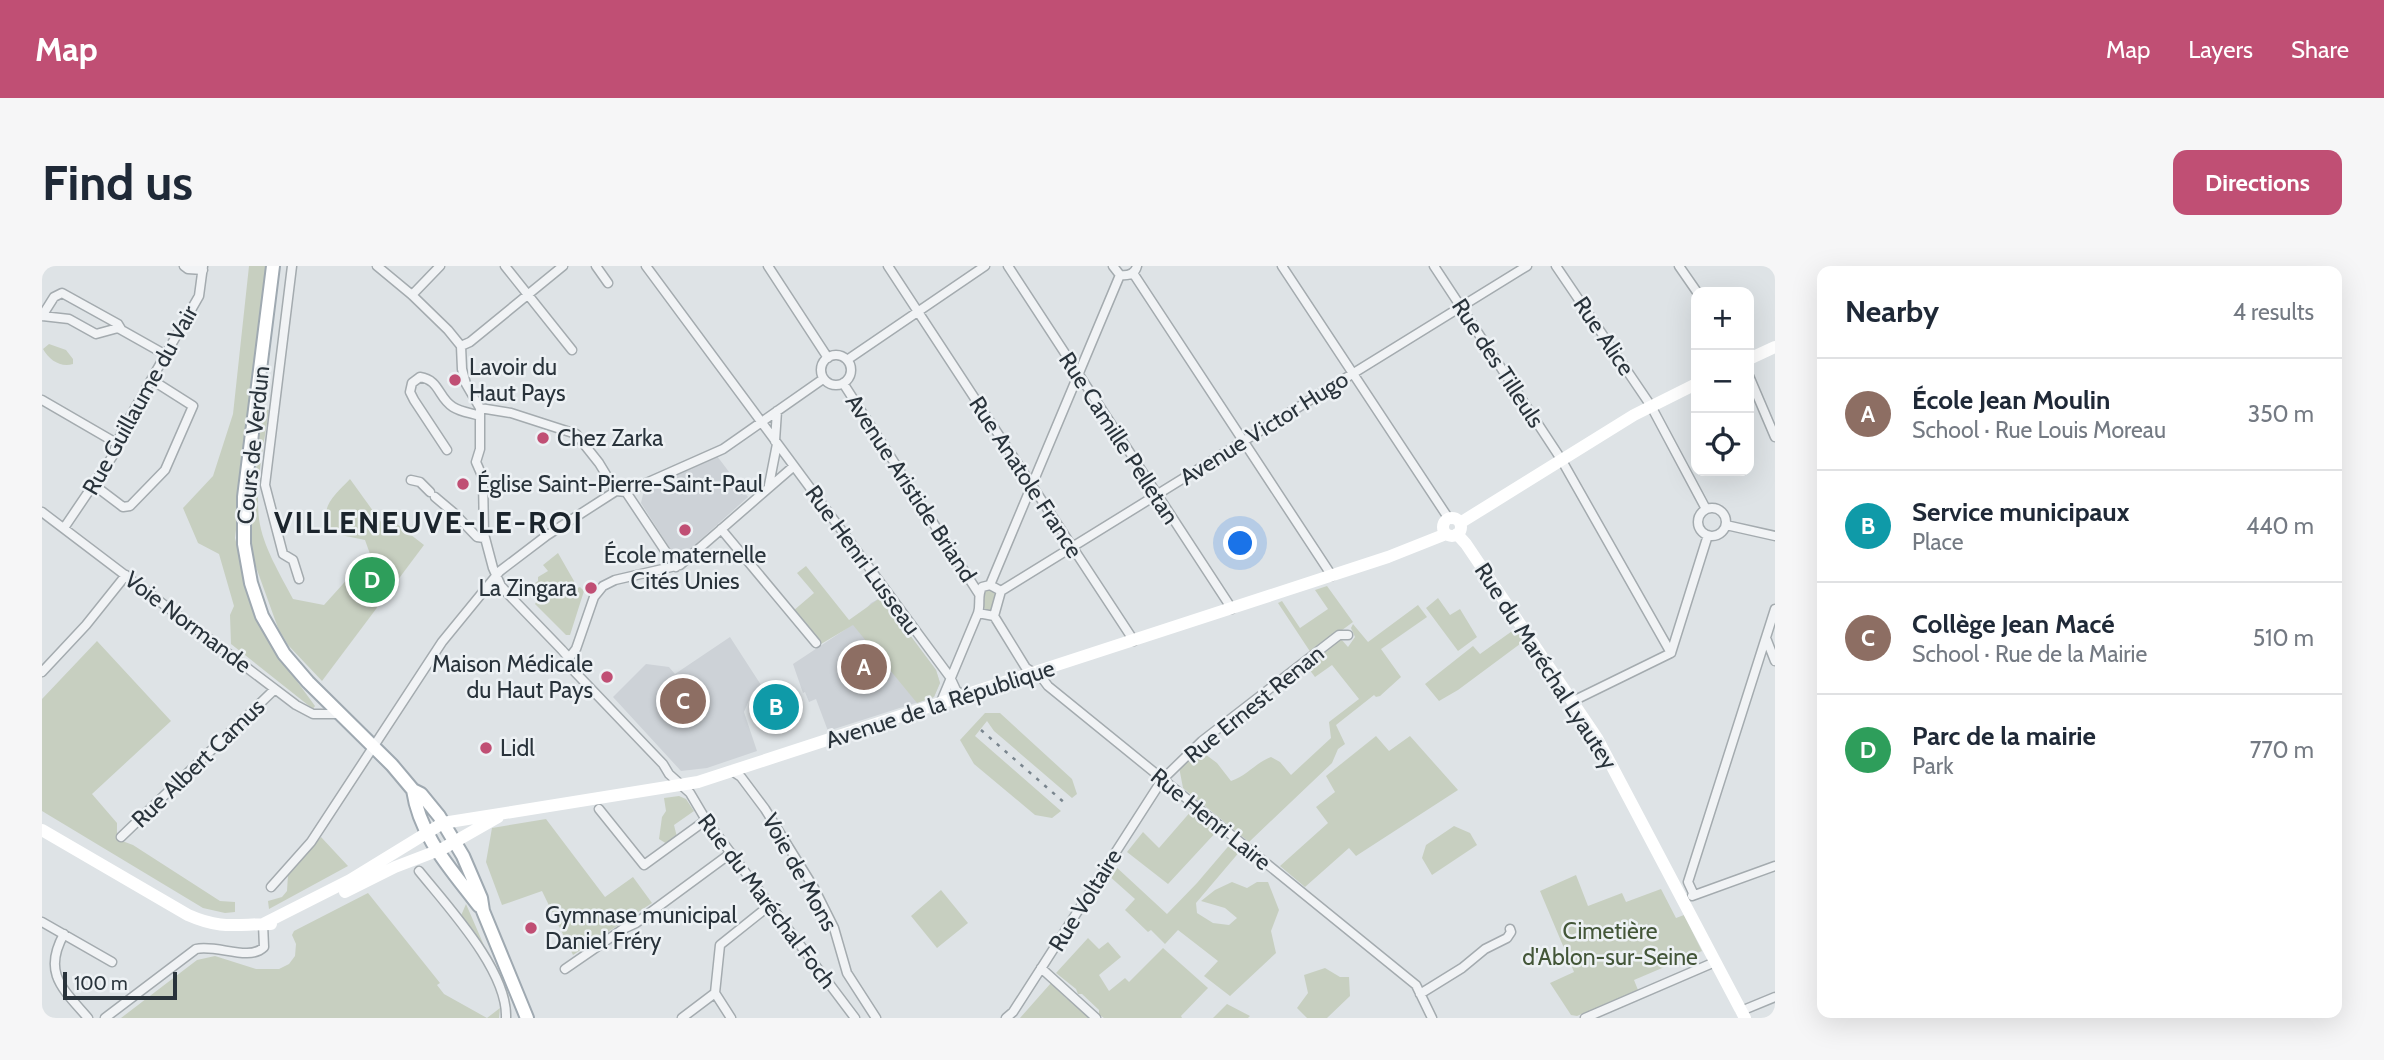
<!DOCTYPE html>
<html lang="en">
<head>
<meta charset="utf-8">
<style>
  :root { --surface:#fff; --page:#f6f6f7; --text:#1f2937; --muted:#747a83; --line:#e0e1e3; --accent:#c04f74 }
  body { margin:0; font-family:Cabin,sans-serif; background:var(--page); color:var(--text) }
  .controls { position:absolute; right:21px; top:21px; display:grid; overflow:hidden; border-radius:14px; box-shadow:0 7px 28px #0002 }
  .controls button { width:63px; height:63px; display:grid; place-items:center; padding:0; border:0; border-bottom:2px solid var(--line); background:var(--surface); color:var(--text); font:35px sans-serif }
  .scale { position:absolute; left:21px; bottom:18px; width:114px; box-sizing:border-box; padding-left:7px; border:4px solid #29333b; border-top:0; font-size:19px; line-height:24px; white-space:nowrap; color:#29333b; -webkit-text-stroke:5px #edf1f4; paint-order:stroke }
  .you { position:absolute; left:1199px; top:278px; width:24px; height:24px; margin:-18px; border:5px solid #fff; border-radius:50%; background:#1a73e8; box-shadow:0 0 0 10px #1a73e833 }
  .badge { display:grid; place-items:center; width:46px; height:46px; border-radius:50%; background:var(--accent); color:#fff; font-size:23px; font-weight:700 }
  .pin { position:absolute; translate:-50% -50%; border:4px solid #fff; box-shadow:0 2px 7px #0006 }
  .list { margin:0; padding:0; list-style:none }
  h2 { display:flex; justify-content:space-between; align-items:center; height:91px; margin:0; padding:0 28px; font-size:30px }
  h2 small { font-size:23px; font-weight:400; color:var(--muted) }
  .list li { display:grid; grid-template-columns:46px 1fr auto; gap:21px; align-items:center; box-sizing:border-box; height:112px; padding:0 28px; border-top:2px solid var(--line) }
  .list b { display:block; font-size:26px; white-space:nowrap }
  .list p { margin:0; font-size:23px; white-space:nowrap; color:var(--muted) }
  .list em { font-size:23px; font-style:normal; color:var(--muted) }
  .icon { flex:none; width:38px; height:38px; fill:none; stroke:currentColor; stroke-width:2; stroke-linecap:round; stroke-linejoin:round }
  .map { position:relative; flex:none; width:1733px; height:752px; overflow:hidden; border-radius:14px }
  header { display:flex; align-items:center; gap:42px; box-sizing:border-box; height:98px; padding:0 35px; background:var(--accent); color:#fff }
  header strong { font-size:33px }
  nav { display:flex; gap:38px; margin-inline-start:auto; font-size:24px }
  .intro { display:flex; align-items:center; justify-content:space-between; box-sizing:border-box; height:168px; padding:0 42px }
  h1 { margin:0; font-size:49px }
  .button { padding:18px 32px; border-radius:14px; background:var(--accent); color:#fff; font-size:24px; font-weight:700 }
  main { display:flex; gap:42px; padding:0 42px }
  aside { flex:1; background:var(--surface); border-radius:14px; box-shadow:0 7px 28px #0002 }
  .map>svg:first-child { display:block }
  .built { fill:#cdd2d7 }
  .green { fill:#c7cfc0 }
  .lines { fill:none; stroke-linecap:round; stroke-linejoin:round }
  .street-casing { stroke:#a4abaf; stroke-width:11 }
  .primary-casing { stroke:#9fa9b1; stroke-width:16 }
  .street { stroke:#f1f3f5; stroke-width:8 }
  .secondary { stroke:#fff; stroke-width:12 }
  .primary { stroke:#fff; stroke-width:12 }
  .rail { stroke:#79858e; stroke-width:2.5; stroke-dasharray:3.5 7; stroke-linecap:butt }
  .poi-dot { fill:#c04f74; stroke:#edf1f4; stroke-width:2.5 }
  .labels { text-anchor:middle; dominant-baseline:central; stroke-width:5; stroke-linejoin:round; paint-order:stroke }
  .street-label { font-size:23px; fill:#29333b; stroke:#edf1f4 }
  .poi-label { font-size:23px; fill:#29333b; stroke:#edf1f4; text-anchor:start }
  .park-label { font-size:23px; fill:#435638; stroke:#edf1f4 }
  .district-label { font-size:30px; font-weight:bold; letter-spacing:2px; fill:#1b242c; stroke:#edf1f4 }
</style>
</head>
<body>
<header>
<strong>Map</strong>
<nav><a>Map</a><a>Layers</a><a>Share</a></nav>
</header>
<div class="intro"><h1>Find us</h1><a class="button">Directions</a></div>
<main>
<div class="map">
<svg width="1733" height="752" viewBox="0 0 1733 752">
  <rect width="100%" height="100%" fill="#dee3e6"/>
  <!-- built -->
  <path class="built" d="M675 190 706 231 638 292H634L599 237 602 224Z
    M838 332 844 337 894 404 898 417 892 431 786 465 774 433 767 436 763 426 761 427 751 398 810 359 829 337Z
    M688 371 719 419 710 427 702 446 715 485 665 502 639 505 571 431 604 398 627 401 633 408Z"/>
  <!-- green -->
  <path class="green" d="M207 0H225L193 272 213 349 230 381 273 440 271 443 189 378 188 349 192 340 177 288 156 277 141 242 171 210 191 148Z
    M7 78 24 84 31 93V98C19 102 7 94 1 83Z
    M220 142 227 144C222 179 213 217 217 253 221 281 238 308 251 333L282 339 328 288 323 274 289 267C275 242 292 230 308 213L347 267 355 258 382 279 280 415 246 379 236 362 210 290 208 263Z
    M516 287 532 315 533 323 538 321 542 325 528 369H524L493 338 497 332 488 321 496 315V311L506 305 501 299Z
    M764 300 807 354 838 332 844 337 894 404 898 417 892 431 875 437 811 359 779 378 751 345 772 327 755 307Z
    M1285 320 1311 356 1269 387 1236 337 1240 335 1258 362 1286 343 1273 324Z
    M945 323 955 327 951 346H943L940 328Z
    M1396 332 1408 349 1418 343 1435 371 1416 385 1384 342Z
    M1376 339 1385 351 1339 383 1359 411 1338 430 1334 431 1332 429 1294 459 1303 478 1296 483 1290 497 1207 576 1141 522 1137 501 1151 491 1163 488 1175 497 1189 515C1205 510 1213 497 1229 491L1238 496 1249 509 1289 472 1287 456 1317 433 1290 399 1273 411 1264 399 1299 373 1306 381 1313 371 1309 362 1311 358 1326 376Z
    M1473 363 1482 375 1416 424 1397 435 1383 418 1431 380 1438 388Z
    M55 375 129 455 50 528 75 557V573L91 579 178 635 193 636V646L183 647 161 642 0 545V433Z
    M943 447H958L1030 513 1035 528 1030 532 952 465 945 455 933 470 1019 545 1010 552 993 549 932 498 918 474Z
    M1334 470 1347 485 1368 470 1416 524 1314 590 1307 582 1263 621 1238 600 1286 557 1274 541 1293 526 1284 510Z
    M637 530 644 533 652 545 632 559 635 571 625 578 617 573 620 551 624 545 622 532Z
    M1150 544 1176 564 1126 618 1085 586 1101 566 1117 582Z
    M504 553 563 631 591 611 610 637 531 689 500 625 460 639 444 596 450 562Z
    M1412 560 1428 567 1435 579 1390 609 1380 592 1384 579Z
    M279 571 306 600 227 643 226 635 240 631 245 625 246 609Z
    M1190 576 1199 584 1154 637 1155 647 1171 657 1187 659 1195 652 1183 642 1159 635 1173 624 1190 616 1205 622 1215 616H1226L1237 644 1229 665 1234 687 1188 730 1162 710 1176 695 1136 664 1123 678 1109 664 1106 666 1083 644 1093 633 1066 609 1072 599 1125 648 1155 617Z
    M1534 609 1546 640 1580 627 1584 636 1619 623 1634 652 1642 649 1660 685 1592 714 1596 724 1535 750 1529 749 1508 717 1532 706 1498 625Z
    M899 624 926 657 895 682 869 650Z
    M326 627 398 717 395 719 402 728 445 752 458 742 457 752H79L155 694 173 690 214 703H237L247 698 253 690 254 678 250 669 252 665Z
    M424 638 447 691 442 685 443 683 418 652Z
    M1046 672 1057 683 1066 676 1079 691 1057 709 1067 725 1083 712 1087 716 1121 682 1166 722 1139 750 1140 752H1062L1057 749V744L1040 728H1036L1034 723 1014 707Z
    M1283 702 1298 711H1307L1308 730 1285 752H1265L1255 742 1266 727 1262 709Z
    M1009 717 1025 733H1029V736L1047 752H978Z
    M1185 738 1208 750 1206 752H1171Z"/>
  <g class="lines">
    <defs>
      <path id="street" d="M142 0 146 3 161 4
        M250 0 223 219 241 288 251 294 257 313
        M335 0 370 29 406 64 419 80 420 103 424 118 438 142V183L434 196 441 212 442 268 451 302 459 320 468 330 520 384 527 392 532 405 621 498 627 508 648 527 664 554 813 752
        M463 0 530 84
        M554 0 566 17
        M604 0 908 411 914 424 922 431
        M726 0 786 92
        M846 0 1092 375
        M966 0 1190 343
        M1071 0 1078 9C1086 10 1093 8 1095 0
        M1240 0 1407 253
        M1392 0 1519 193 1629 387
        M1514 0 1609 140 1664 243
        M1637 0 1655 26
        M1091 7 1290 310
        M370 29 398 0
        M0 50 27 53 54 68 76 62 124 89
        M0 50 12 31 20 27 76 58 79 63
        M419 80 428 76 521 0
        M779 104a15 15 0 1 1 30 0a15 15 0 1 1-30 0Z
        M805 94 943 0
        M1707 110 1733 171
        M801 117 937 328
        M0 134 76 178
        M438 142 469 147 534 168 557 197 574 225
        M733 175 735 145
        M405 184 372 134 368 126 370 117 378 111C398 114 396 132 411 141 419 146 429 147 438 150
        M369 214 378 216 388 226
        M52 219 81 241 88 240 123 204 151 140 110 114
        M727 219 735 178
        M574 225 584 226 681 183 781 113
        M584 226 634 301
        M393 231 412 247 435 271 442 272
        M1656 256a14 14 0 1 1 28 0a14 14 0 1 1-28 0Z
        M0 246 254 439 271 448H298
        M1684 259 1733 270
        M22 262 70 191 80 165 157 30 161 0
        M679 263 774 377
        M948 319 1078 9
        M948 319 959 325 952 350 936 347C939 338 935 330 940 321Z
        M959 325 1485 0
        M952 350 984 402 1000 412 1006 420 1374 719 1390 752
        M1724 372 1733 395
        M1629 387 1666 269
        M527 392 534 383 552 331 561 320 573 314 638 299 752 200
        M0 406 44 359 84 309
        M1531 435 1629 387
        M898 438 936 347
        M690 505 699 511 723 543 772 622 792 662 805 707 834 752
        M557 543 602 599 664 554
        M79 571 233 423
        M377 605C406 641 466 705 464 752
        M229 621 269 576 400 376 458 305 504 270 574 225
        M1652 629 1646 616 1733 343
        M1650 630 1733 600
        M0 656 70 696
        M22 668C0 707 21 723 46 752
        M999 702 1054 752
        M523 703 581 663 594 657 689 587
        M673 727 689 752
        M1378 728 1420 702 1443 683 1465 672 1469 666 1468 663
        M1699 745 1733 731
        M63 752 154 683C175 678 207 696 222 681L221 658
        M640 752 673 727 678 679 728 639
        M964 752 971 746 1120 514 1160 475 1297 369H1306
        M1543 752 1673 696"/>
      <path id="primary" d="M231 0 202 231V278L209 317 220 350 242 388 266 416 350 499 371 524 379 528 397 550 421 590 439 632 441 645 485 752
        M371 524C378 571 409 603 437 640"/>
    </defs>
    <!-- street casing -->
    <use href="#street" class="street-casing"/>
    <!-- primary casing -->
    <use href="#primary" class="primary-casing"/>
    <!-- street -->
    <use href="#street" class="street"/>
    <!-- secondary -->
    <path class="secondary" d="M1707 93 1733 81
      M1401 261a9 9 0 1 1 18 0a9 9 0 1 1-18 0Z
      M1418 257 1592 149 1654 118
      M1415 268 1424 278 1555 472 1703 752
      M0 564 146 649C180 664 194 658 229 658
      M303 626 353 601 400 583 456 551
      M221 658 308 614 401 557 656 516 1346 291 1404 268"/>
    <!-- primary -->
    <use href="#primary" class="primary"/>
    <!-- rail -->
    <path class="rail" d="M939 464 1025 539"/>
  </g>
  <!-- markers -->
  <g class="poi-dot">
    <circle cx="413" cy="114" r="7"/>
    <circle cx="501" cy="172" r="7"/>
    <circle cx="421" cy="218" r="7"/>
    <circle cx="643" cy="264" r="7"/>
    <circle cx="549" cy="322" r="7"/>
    <circle cx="565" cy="411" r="7"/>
    <circle cx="444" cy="482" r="7"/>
    <circle cx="489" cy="662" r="7"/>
  </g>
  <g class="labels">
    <!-- street labels -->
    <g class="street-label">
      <text transform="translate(1562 70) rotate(56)">Rue Alice</text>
      <text transform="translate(1456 97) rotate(57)">Rue des Tilleuls</text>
      <text transform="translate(98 134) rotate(-61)">Rue Guillaume du Vair</text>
      <text transform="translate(1222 162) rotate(-32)">Avenue Victor Hugo</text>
      <text transform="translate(1077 172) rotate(57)">Rue Camille Pelletan</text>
      <text transform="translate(211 179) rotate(-84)">Cours de Verdun</text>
      <text transform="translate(984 211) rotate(57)">Rue Anatole France</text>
      <text transform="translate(869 222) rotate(57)">Avenue Aristide Briand</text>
      <text transform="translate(821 294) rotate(54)">Rue Henri Lusseau</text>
      <text transform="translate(146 356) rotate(37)">Voie Normande</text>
      <text transform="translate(1504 400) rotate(57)">Rue du Maréchal Lyautey</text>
      <text transform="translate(898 438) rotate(-18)">Avenue de la République</text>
      <text transform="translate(1212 438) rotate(-39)">Rue Ernest Renan</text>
      <text transform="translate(156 497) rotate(-44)">Rue Albert Camus</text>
      <text transform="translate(1169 553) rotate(39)">Rue Henri Laire</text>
      <text transform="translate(758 606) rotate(61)">Voie de Mons</text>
      <text transform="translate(1043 634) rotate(-58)">Rue Voltaire</text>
      <text transform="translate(725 635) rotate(53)">Rue du Maréchal Foch</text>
    </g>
    <!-- poi labels -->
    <g class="poi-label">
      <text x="427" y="101">Lavoir du<tspan x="427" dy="26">Haut Pays</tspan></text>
      <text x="515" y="172">Chez Zarka</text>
      <text x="435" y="218">Église Saint-Pierre-Saint-Paul</text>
      <text x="643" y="289" text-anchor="middle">École maternelle<tspan x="643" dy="26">Cités Unies</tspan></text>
      <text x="535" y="322" text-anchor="end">La Zingara</text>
      <text x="551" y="398" text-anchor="end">Maison Médicale<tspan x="551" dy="26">du Haut Pays</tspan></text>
      <text x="458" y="482">Lidl</text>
      <text x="503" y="649">Gymnase municipal<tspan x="503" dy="26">Daniel Fréry</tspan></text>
    </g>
    <!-- park labels -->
    <g class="park-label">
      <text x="1568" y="665">Cimetière<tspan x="1568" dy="26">d'Ablon-sur-Seine</tspan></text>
    </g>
    <!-- district labels -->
    <g class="district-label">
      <text x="387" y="256">VILLENEUVE-LE-ROI</text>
    </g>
  </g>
</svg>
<div class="controls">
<button>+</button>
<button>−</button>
<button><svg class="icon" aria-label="locate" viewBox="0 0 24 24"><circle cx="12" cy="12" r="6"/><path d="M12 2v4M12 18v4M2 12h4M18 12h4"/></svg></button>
</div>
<div class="scale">100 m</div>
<div class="you"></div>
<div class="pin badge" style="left:822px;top:401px;background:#8d6e63">A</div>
<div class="pin badge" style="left:734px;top:441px;background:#0f9aa8">B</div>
<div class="pin badge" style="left:641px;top:435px;background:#8d6e63">C</div>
<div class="pin badge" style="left:330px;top:314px;background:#2e9e5b">D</div>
</div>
<aside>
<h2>Nearby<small>4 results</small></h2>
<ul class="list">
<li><span class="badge" style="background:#8d6e63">A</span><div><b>École Jean Moulin</b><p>School · Rue Louis Moreau</p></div><em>350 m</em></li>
<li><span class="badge" style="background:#0f9aa8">B</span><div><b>Service municipaux</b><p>Place</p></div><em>440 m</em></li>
<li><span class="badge" style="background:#8d6e63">C</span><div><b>Collège Jean Macé</b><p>School · Rue de la Mairie</p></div><em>510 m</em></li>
<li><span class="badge" style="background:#2e9e5b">D</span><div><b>Parc de la mairie</b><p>Park</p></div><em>770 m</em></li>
</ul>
</aside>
</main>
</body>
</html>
